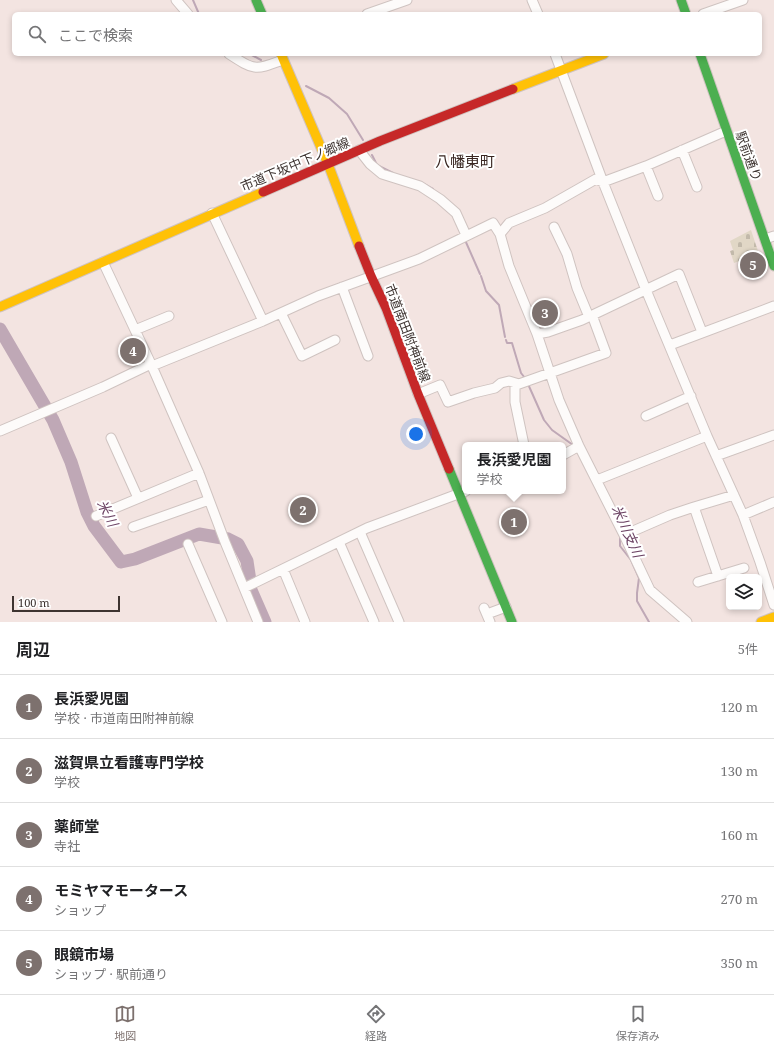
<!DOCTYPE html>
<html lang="ja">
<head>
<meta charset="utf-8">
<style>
  :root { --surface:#fff; --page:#f2f2f2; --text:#202124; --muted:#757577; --line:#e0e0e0; --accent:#7d716e }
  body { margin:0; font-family:"Noto Serif","Noto Sans JP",serif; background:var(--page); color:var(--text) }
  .controls { position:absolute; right:12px; bottom:12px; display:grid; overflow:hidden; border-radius:6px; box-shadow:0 2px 6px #0003 }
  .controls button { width:36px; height:36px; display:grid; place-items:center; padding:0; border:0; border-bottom:1px solid var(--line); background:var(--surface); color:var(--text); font:20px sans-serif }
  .scale { position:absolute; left:12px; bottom:10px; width:108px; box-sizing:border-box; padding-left:4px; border:2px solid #3d3330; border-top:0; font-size:11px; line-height:14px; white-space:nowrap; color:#3d3330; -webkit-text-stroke:3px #fff; paint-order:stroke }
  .you { position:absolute; left:416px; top:434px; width:14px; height:14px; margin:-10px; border:3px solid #fff; border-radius:50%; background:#1a73e8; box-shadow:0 0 0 6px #1a73e833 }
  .badge { display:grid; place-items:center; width:26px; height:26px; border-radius:50%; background:var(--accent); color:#fff; font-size:13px; font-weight:700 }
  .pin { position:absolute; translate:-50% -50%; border:2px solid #fff; box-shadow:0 1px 4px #0006 }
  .popup { position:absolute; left:462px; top:442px; width:104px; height:52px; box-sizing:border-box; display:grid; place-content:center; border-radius:6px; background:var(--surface); filter:drop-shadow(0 1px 3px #0005); font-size:13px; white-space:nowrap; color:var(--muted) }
  .popup b { font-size:15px; color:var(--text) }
  .popup::after { content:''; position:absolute; left:50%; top:100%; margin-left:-8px; border:8px solid transparent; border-top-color:var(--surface) }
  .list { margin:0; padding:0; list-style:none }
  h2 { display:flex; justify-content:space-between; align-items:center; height:52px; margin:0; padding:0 16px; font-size:17px }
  h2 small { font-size:13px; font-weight:400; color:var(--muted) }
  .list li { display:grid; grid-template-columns:26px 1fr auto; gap:12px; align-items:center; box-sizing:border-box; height:64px; padding:0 16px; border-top:1px solid var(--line) }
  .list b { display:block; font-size:15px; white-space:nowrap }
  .list p { margin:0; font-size:13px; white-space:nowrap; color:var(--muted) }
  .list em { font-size:13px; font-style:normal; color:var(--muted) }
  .icon { flex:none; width:22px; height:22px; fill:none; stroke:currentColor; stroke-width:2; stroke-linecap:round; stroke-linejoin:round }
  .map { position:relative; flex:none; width:774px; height:622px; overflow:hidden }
  .search { position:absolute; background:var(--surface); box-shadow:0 2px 6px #0003; left:12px; right:12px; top:12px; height:44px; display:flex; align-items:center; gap:10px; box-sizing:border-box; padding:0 14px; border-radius:6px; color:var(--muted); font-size:15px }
  .sheet { height:372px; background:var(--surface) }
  nav { display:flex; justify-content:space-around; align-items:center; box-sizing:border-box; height:56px; border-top:1px solid var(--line); background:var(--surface); font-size:11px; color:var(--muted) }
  nav a { display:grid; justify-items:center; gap:2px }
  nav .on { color:var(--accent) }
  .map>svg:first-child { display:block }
  .cemetery { fill:url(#cemetery-stones) }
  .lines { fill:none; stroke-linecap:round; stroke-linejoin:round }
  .stream { stroke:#bfa8b6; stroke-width:2 }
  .river { stroke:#bfa8b6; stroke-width:13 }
  .street-casing { stroke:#cfc3c0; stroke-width:11 }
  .fast-casing { stroke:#cfc3c0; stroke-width:11 }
  .slow-casing { stroke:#cfc3c0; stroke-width:11 }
  .jam-casing { stroke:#cfc3c0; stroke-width:11 }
  .street { stroke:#fdfbfa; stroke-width:9 }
  .fast { stroke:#4caf50; stroke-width:9 }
  .slow { stroke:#ffc107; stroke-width:9 }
  .jam { stroke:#c62828; stroke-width:9 }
  .labels { text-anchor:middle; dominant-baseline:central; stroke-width:4; stroke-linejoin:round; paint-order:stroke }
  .street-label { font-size:13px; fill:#3d3330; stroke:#fff }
  .water-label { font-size:14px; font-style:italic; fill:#6b4263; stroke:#fff }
  .quarter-label { font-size:15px; fill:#392621; stroke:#fff }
</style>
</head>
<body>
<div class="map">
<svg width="774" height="622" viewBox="0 0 774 622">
  <defs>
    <pattern id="cemetery-stones" width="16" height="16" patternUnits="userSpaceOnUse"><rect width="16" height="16" fill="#e1d7c6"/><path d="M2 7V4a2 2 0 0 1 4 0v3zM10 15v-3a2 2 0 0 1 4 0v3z" fill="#c2b9aa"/></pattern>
  </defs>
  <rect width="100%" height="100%" fill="#f3e4e1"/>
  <!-- cemetery -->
  <path class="cemetery" d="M751 230 759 254 734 263 730 251 733 250 730 241Z"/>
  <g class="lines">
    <!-- stream -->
    <path class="stream" d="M193 0 199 14
      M250 54 261 60
      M306 86 329 98 347 114 363 140
      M372 155 377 165 393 173
      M422 183 433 189
      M465 240 480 274
      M481 276 486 291 499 305 505 337
      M506 340 507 343H512L521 373 525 378
      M528 384 544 420 552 430 573 445
      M620 535V546L631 560 639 578 637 593V601L649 622"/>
    <!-- river -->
    <path class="river" d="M0 329 53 420 71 462 87 512 94 526 121 562 135 559 199 534 228 539 238 544 247 561 250 581
      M251 590 265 622"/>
    <defs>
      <path id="street" d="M176 0 188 14
        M532 0 538 14
        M367 14 407 0
        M703 14 743 0
        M229 54C255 71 255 70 283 60
        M555 54 603 182
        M726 131 646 166 603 182 646 290 707 436 743 515 760 562 774 605
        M359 150 370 164 382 174 420 186 440 199 456 213 466 235
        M682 150 697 187
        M646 166 658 196
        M603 182 596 179 545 208 509 223 500 234 509 266 537 334 559 400 579 446 624 535 650 590 687 622
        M212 213 263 321
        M554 227 567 254 577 288 589 317
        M765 239 774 236
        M103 262 151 364 199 473 225 542 258 622
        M342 287 368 356
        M281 313 302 356 335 340
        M135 330 169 316
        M537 334 548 332 582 320 679 274 702 332
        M670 345 774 306
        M152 366 263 321 318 296 419 259 493 223 500 234
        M515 384V402L524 445
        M418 394 440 385 448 402 474 393 495 388 501 383 509 381 519 384 606 353 592 315
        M646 416 691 396
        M0 431 103 387 151 364
        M111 438 138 498
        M563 455 579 446
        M716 456 774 435
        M597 480 707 436
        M743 515 774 502
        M96 516 199 473
        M133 527 209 500
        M360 532 399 622
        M624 535 670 515 694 507
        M339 542 374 622
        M188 544 222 622
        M283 569 305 622
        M718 576 694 507 734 495
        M698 582 744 568
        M244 588 367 528 466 491
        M484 608 490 622
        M487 614 506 607"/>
      <path id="fast" d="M256 0 262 14
        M681 0 686 14
        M700 54 774 266
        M449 469 512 622"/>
      <path id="slow" d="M281 54 328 164 359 246
        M513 89 604 54
        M0 307 263 192
        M761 622 774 617"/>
      <path id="jam" d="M263 192 380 141 513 89
        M359 246 371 276 386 308 418 394 449 469"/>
    </defs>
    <!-- street casing -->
    <use href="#street" class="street-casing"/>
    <!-- fast casing -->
    <use href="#fast" class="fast-casing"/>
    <!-- slow casing -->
    <use href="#slow" class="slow-casing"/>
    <!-- jam casing -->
    <use href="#jam" class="jam-casing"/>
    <!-- street -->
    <use href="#street" class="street"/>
    <!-- fast -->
    <use href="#fast" class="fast"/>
    <!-- slow -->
    <use href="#slow" class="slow"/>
    <!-- jam -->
    <use href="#jam" class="jam"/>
  </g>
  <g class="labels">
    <!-- street labels -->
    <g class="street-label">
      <text transform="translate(749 156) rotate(70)">駅前通り</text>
      <text transform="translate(295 164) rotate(-23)">市道下坂中下ノ郷線</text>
      <text transform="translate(408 333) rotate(69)">市道南田附神前線</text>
    </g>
    <!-- water labels -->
    <g class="water-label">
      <text transform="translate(108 513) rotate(63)">米川</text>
      <text transform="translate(628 531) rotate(66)">米川支川</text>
    </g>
    <!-- quarter labels -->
    <g class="quarter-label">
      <text x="465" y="161">八幡東町</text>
    </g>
  </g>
</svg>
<div class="controls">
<button><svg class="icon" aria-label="layers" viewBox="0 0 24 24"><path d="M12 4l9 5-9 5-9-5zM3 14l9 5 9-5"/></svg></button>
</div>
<div class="scale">100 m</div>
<div class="you"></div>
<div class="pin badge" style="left:514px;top:522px">1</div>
<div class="popup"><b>長浜愛児園</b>学校</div>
<div class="pin badge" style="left:303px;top:510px">2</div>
<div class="pin badge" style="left:545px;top:313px">3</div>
<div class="pin badge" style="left:133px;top:351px">4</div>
<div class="pin badge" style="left:753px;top:265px">5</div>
<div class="search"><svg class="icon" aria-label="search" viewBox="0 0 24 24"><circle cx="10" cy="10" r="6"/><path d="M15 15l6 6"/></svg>ここで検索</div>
</div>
<section class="sheet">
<h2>周辺<small>5件</small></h2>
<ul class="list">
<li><span class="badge">1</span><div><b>長浜愛児園</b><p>学校 · 市道南田附神前線</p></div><em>120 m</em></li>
<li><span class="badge">2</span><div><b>滋賀県立看護専門学校</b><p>学校</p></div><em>130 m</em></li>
<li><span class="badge">3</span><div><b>薬師堂</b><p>寺社</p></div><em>160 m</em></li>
<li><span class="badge">4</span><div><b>モミヤマモータース</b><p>ショップ</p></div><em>270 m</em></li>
<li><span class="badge">5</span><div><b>眼鏡市場</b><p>ショップ · 駅前通り</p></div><em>350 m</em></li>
</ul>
</section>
<nav>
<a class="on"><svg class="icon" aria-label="map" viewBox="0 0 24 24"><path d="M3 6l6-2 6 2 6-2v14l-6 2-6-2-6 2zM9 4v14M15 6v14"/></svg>地図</a>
<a><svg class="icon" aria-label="directions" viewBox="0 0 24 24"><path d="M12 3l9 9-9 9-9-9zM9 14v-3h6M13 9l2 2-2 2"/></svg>経路</a>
<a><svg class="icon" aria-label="saved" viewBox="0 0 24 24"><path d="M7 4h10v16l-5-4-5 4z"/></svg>保存済み</a>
</nav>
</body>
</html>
